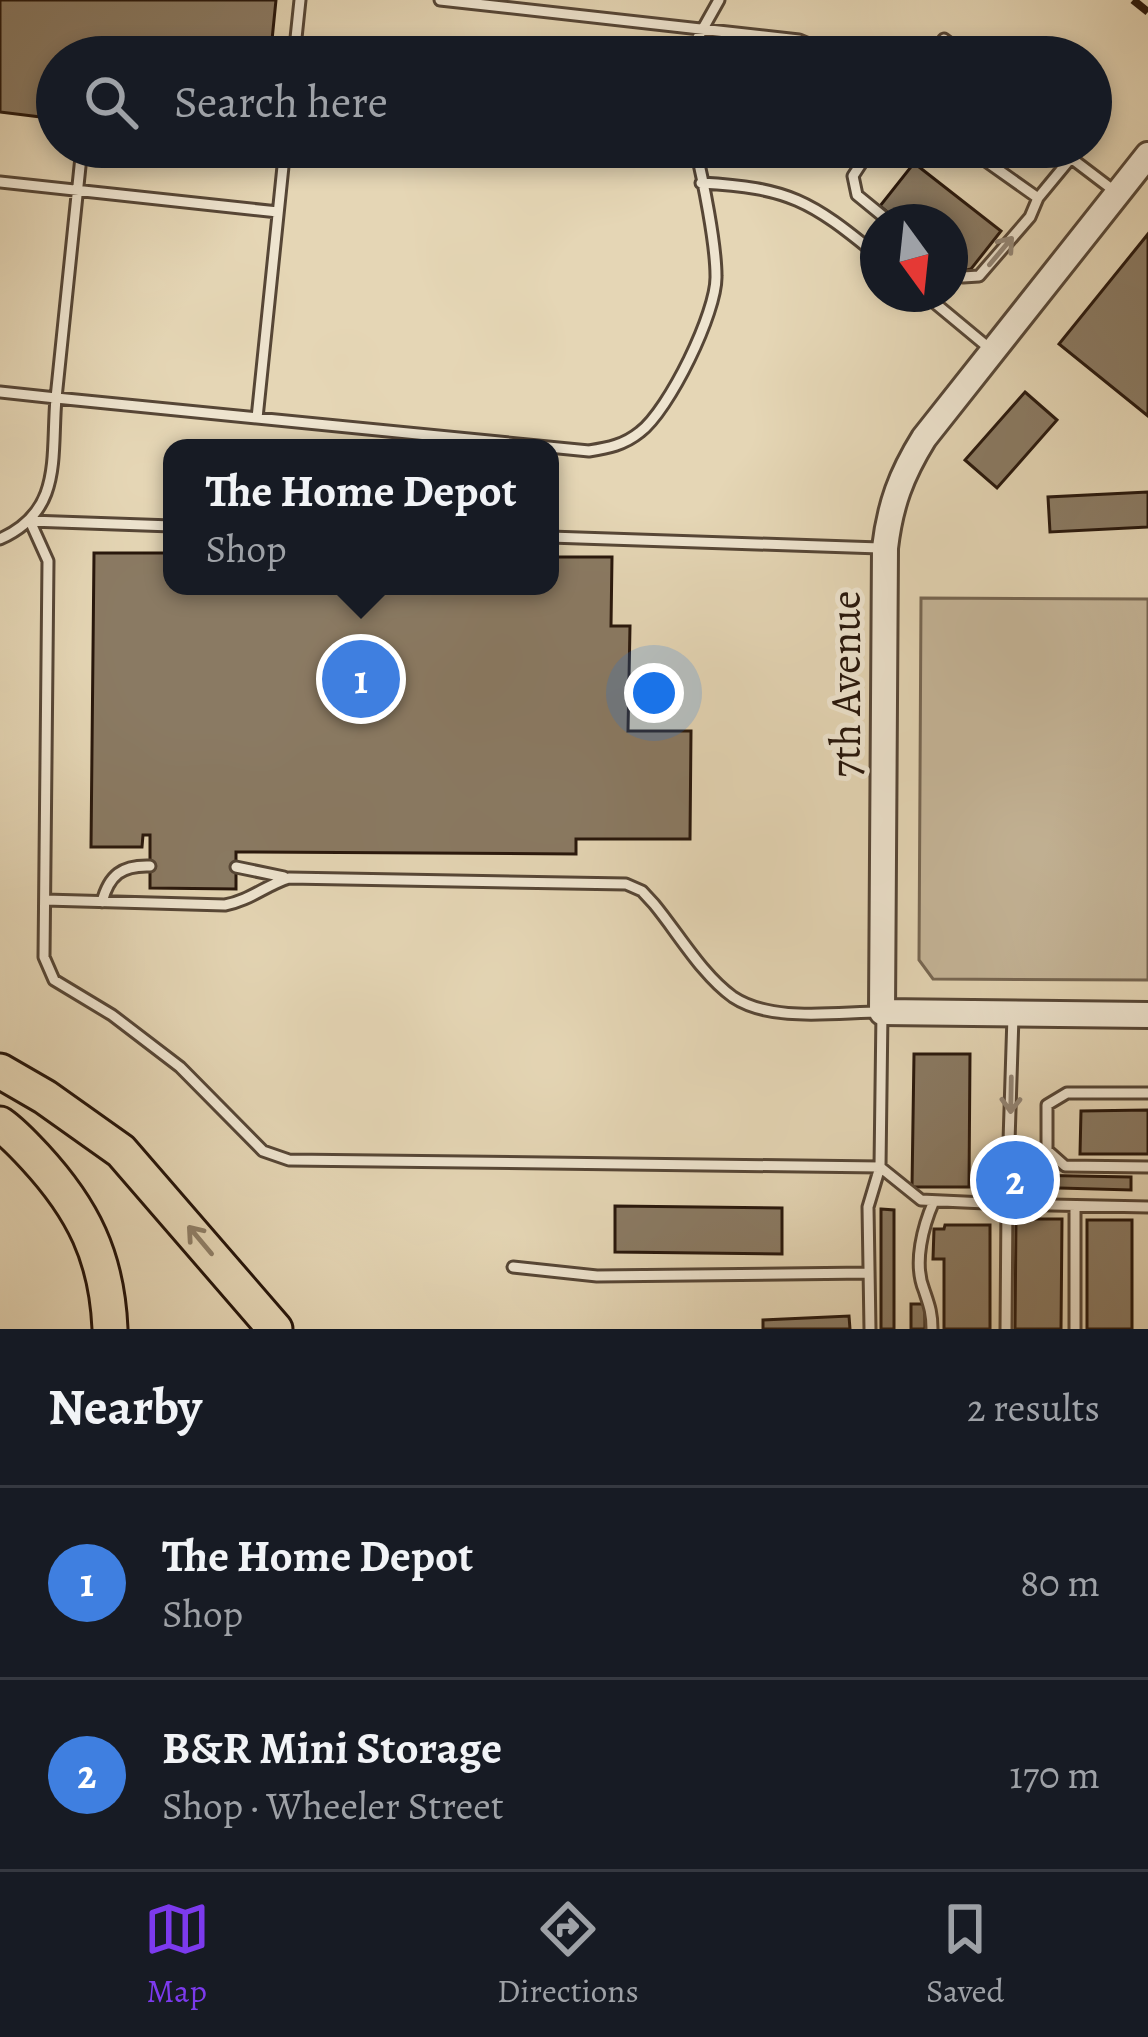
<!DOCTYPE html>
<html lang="en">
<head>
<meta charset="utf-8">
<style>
  :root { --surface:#171b24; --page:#20242c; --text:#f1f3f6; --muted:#9ea1a6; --line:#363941; --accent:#7c3aed }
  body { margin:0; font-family:Alegreya,serif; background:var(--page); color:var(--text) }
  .compass { position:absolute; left:860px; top:204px; width:108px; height:108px; border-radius:50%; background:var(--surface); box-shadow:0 6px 18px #0003; rotate:165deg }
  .you { position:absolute; left:654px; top:693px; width:42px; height:42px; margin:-30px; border:9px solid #fff; border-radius:50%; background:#1a73e8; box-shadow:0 0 0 18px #1a73e833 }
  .badge { display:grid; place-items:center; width:78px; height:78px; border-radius:50%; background:var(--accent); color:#fff; font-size:39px; font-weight:700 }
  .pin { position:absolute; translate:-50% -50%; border:6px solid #fff; box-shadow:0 3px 12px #0006 }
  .popup { position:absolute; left:163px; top:439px; width:396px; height:156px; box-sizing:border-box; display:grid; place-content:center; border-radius:24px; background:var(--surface); filter:drop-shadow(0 3px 9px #0005); font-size:39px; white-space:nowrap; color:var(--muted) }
  .popup b { font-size:45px; color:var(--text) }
  .popup::after { content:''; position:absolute; left:50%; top:100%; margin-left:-24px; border:24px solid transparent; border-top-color:var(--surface) }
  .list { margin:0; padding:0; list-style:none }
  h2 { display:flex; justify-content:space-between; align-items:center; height:156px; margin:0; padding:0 48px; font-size:51px }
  h2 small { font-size:39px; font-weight:400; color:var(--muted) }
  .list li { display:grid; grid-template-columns:78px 1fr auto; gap:36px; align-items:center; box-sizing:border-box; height:192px; padding:0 48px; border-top:3px solid var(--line) }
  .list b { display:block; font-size:45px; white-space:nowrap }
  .list p { margin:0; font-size:39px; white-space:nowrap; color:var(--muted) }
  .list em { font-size:39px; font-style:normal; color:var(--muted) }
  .icon { flex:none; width:66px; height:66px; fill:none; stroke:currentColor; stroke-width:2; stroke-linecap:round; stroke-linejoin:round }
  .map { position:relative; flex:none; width:1148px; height:1329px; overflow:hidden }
  .search { position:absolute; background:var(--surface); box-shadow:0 6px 18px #0003; left:36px; right:36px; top:36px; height:132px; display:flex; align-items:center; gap:30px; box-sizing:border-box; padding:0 42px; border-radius:66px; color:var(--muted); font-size:45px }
  .sheet { height:540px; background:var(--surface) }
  nav { display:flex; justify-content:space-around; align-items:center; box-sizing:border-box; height:168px; border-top:3px solid var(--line); background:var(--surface); font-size:33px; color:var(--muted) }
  nav a { display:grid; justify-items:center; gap:6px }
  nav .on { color:var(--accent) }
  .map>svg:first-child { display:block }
  .green { fill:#c5b598; stroke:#766652; stroke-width:3 }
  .building { fill:#8a7a63; stroke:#27160b; stroke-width:3 }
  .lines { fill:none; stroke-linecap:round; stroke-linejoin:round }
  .service-casing { stroke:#564636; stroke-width:15 }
  .tertiary-casing { stroke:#564636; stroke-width:30 }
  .trunk-casing { stroke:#27160b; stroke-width:39 }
  .service { stroke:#eee4cf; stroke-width:9 }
  .tertiary { stroke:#eee4cf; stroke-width:24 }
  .trunk { stroke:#e5d6b5; stroke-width:33 }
  .rail { stroke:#27160b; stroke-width:8; stroke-dasharray:21 21; stroke-linecap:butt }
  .oneway { stroke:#948777 }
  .oneway2 { stroke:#908068 }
  .labels { text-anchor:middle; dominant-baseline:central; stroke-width:10; stroke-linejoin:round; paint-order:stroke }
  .street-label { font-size:42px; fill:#27160b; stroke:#eee4cf }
</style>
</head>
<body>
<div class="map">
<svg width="1148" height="1329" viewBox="0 0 1148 1329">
  <rect width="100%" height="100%" fill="#e5d6b5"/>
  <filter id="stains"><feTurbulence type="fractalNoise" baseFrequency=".00167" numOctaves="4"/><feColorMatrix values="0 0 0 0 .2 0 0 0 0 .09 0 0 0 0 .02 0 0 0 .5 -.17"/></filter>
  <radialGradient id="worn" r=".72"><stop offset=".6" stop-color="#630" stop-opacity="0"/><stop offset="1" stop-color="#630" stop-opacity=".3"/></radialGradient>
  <!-- green -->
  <path class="green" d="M921 598 1148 599V980L933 979 919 960Z"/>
  <!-- building -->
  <path class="building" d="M0 0H276L272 40 263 39 262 57H57V119L0 112Z
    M181 147H211L209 160 180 157Z
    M914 163 1001 231 971 269 962 271 950 262V222H899L880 206Z
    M1148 234V416L1059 344Z
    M1025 392 1057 420 997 488 965 460Z
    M1148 492V527L1050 532 1048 497Z
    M94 553H172V586H550V557H612L611 626H630L628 731H691L690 839H576V854L236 852V889L150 888V835H143L142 847H91Z
    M914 1054H970L969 1187H912Z
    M1148 1110V1154H1080L1081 1111Z
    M1023 1175 1131 1177V1190L1023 1187Z
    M615 1206 782 1208V1254L615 1252Z
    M881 1209 894 1210V1329H881Z
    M1016 1219H1062L1061 1329H1015Z
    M1087 1220H1132V1329H1087Z
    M945 1225H990V1329H944V1259H933L934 1229H944Z
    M911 1304H925V1329H911Z
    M849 1316 850 1329H763V1320Z"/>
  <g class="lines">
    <defs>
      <path id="service" d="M440 0 799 40 840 57
        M294 57 300 0
        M687 57 719 0
        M932 57 944 39 968 57
        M216 147 284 155
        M872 147 853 176 857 195 890 222
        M966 147 1038 198 1071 158 1117 193
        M0 182 278 212
        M701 183C789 188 810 200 878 256
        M950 268 963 277 979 276 1030 217 1038 198
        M924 294 989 348
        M0 392 56 398 82 147
        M257 418 285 147
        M172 526 30 521 48 561 44 957 54 980 112 1015 180 1067 263 1151 289 1160 880 1167 921 1200 1007 1204 1013 1016
        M550 537 880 548
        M0 539C63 511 51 458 56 398L589 451C608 448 624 445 640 432 669 410 717 312 716 276 716 244 703 179 695 147
        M236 867 284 877
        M45 900 225 905C249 901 266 885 289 878L626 884 642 891 654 904C678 933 702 975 733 997 772 1023 837 1012 882 1012L880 1167 868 1207 870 1329
        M102 902C109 875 122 865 150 866
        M1148 1093H1067L1047 1105V1150L1065 1166 1148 1167
        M513 1267 597 1276 868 1273
        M932 1329C932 1312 929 1305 924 1290 913 1263 923 1226 934 1201
        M1006 1329 1007 1204 1148 1207
        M1075 1329V1206"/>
      <path id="tertiary" d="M1148 155 924 438C901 475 890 505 885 548L882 1012 1148 1015"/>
      <path id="trunk" d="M0 1071 45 1097 121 1151 275 1329
        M0 1124C13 1133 24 1145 35 1157 83 1209 107 1257 110 1329"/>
    </defs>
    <!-- service casing -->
    <use href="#service" class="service-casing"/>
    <!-- tertiary casing -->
    <use href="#tertiary" class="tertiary-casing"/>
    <!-- trunk casing -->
    <use href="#trunk" class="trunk-casing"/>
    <!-- service -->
    <use href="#service" class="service"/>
    <!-- tertiary -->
    <use href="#tertiary" class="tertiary"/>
    <!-- trunk -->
    <use href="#trunk" class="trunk"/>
    <!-- rail -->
    <path class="rail" d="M1133 0 1148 12"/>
  </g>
  <!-- one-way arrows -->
  <defs><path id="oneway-shaft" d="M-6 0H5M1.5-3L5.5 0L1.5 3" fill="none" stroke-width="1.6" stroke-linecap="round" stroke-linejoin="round" transform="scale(3)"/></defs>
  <g class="oneway">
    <use href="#oneway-shaft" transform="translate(1001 251) rotate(-50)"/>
    <use href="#oneway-shaft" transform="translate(1011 1095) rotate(91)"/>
  </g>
  <use class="oneway2" href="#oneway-shaft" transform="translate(200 1240) rotate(-130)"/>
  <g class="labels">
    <!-- street labels -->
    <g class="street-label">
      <text transform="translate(845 684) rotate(-90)">7th Avenue</text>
    </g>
  </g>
  <rect width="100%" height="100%" filter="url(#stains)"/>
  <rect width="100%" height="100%" fill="url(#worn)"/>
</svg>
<svg class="compass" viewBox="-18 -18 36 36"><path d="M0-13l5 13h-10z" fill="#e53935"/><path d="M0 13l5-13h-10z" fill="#9ea1a6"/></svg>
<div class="you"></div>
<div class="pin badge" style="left:361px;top:679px;background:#3f7fe0">1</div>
<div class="popup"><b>The Home Depot</b>Shop</div>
<div class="pin badge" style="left:1015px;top:1180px;background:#3f7fe0">2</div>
<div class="search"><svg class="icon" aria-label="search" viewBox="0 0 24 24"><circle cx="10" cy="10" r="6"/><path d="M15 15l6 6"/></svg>Search here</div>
</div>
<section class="sheet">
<h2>Nearby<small>2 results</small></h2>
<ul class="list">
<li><span class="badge" style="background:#3f7fe0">1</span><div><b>The Home Depot</b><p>Shop</p></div><em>80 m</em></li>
<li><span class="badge" style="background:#3f7fe0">2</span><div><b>B&amp;R Mini Storage</b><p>Shop · Wheeler Street</p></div><em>170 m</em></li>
</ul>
</section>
<nav>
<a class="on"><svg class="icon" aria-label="map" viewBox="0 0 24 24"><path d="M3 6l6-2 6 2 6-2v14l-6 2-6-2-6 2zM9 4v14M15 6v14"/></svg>Map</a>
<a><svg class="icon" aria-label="directions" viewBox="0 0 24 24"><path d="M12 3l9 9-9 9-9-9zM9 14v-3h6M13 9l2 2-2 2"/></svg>Directions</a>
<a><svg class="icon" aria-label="saved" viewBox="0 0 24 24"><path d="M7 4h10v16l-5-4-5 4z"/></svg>Saved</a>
</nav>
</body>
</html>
